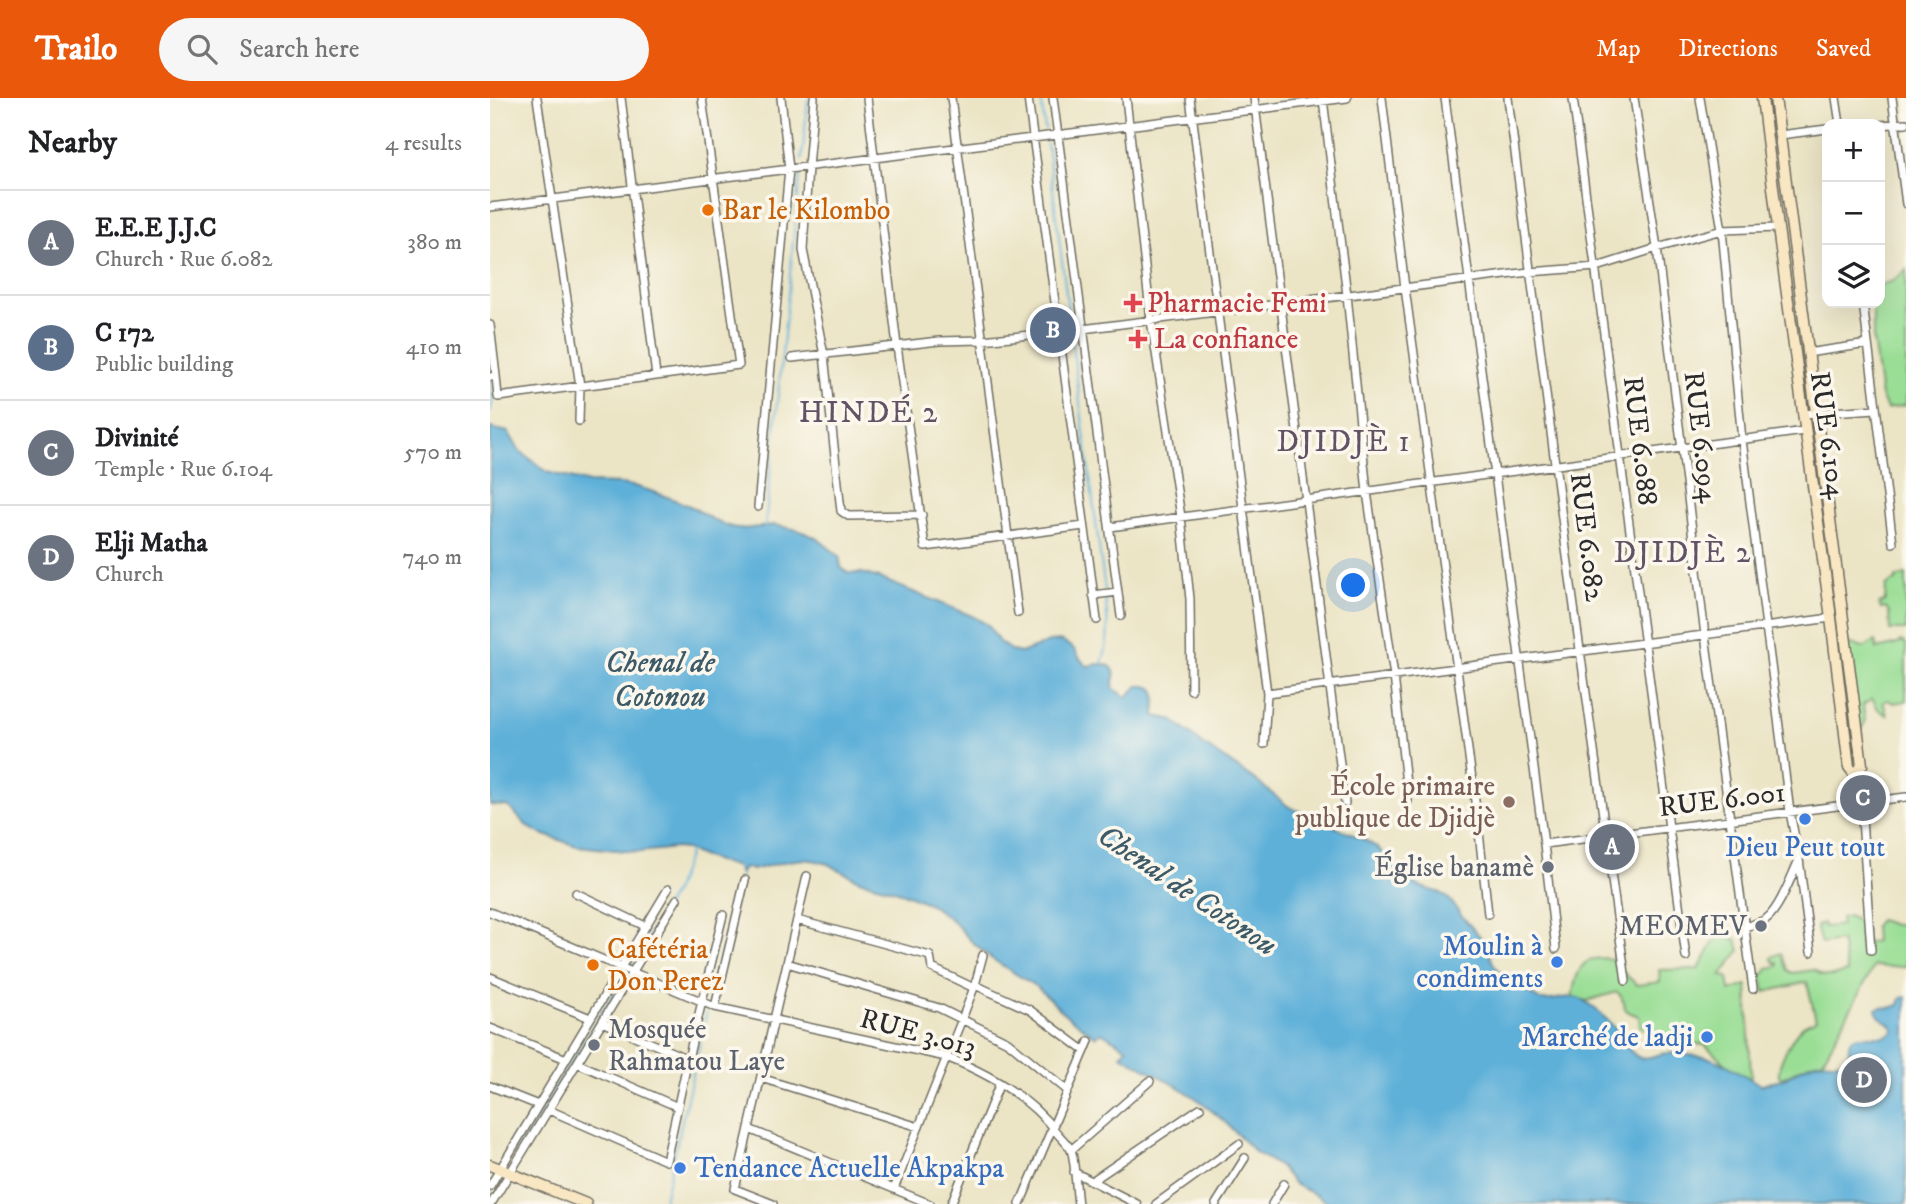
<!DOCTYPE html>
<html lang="en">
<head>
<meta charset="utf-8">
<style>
  :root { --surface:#fff; --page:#f6f6f6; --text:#202124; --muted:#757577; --line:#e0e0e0; --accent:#ea580c }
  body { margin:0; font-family:"IM FELL DW Pica",serif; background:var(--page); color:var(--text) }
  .controls { position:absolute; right:21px; top:21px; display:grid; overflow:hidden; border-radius:14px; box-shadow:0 7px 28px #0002 }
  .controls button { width:63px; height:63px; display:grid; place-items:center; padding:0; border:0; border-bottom:2px solid var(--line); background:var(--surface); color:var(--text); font:35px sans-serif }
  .you { position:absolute; left:864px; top:488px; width:24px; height:24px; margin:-18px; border:5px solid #fff; border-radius:50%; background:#1a73e8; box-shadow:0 0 0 10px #1a73e833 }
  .badge { display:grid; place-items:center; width:46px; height:46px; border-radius:50%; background:var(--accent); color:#fff; font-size:23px; font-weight:700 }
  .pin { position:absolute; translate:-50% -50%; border:4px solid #fff; box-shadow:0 2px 7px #0006 }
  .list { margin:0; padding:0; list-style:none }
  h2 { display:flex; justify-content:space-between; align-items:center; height:91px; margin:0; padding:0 28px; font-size:30px }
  h2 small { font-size:23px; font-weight:400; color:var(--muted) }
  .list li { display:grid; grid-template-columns:46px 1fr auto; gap:21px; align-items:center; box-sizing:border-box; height:105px; padding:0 28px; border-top:2px solid var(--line) }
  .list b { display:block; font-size:26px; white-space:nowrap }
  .list p { margin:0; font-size:23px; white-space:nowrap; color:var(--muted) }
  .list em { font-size:23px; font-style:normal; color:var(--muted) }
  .icon { flex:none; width:38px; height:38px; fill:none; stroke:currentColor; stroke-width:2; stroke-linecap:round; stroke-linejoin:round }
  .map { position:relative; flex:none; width:1416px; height:1106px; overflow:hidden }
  header { display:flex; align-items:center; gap:42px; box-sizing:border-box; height:98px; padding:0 35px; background:var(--accent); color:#fff }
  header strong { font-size:33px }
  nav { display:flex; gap:38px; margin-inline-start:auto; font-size:24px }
  .search { width:490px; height:63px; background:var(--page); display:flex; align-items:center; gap:18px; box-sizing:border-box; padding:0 24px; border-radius:38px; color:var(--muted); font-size:26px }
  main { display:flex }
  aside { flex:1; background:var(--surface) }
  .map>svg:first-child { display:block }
  .green { fill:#9ade95; stroke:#628460; stroke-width:2 }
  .water { fill:#5eb0d9; stroke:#446e82; stroke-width:2 }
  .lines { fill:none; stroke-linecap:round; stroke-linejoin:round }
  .stream { stroke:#5eb0d9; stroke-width:2 }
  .street-casing { stroke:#6e6c61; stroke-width:10 }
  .secondary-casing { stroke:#6e6c61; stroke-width:13 }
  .street { stroke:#fff; stroke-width:7 }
  .secondary { stroke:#f9e7c3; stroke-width:10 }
  .food-dot { fill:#e8710a; stroke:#fbf7ec; stroke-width:2.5 }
  .health-dot { fill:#e0444e; stroke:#fbf7ec; stroke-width:2.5 }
  .education-dot { fill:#8d6e63; stroke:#fbf7ec; stroke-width:2.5 }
  .shop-dot { fill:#3f7fe0; stroke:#fbf7ec; stroke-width:2.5 }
  .worship-dot { fill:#6b7280; stroke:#fbf7ec; stroke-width:2.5 }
  .labels { text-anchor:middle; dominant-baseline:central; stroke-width:7; stroke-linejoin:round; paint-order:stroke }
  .food-label { font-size:28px; fill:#c56008; stroke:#fbf7ec; text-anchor:start }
  .health-label { font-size:28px; fill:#be3a42; stroke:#fbf7ec; text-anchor:start }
  .street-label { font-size:28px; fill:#2b2b2b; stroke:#fbf7ec }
  .education-label { font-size:28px; fill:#785e54; stroke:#fbf7ec; text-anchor:end }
  .shop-label { font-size:28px; fill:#366cbe; stroke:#fbf7ec; text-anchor:end }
  .worship-label { font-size:28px; fill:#5b616d; stroke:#fbf7ec; text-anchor:end }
  .neighbourhood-label { font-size:30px; letter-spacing:2px; fill:#615365; stroke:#fbf7ec }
  .water-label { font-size:30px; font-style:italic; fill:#3d5a68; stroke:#fbf7ec }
</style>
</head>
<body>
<header>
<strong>Trailo</strong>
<div class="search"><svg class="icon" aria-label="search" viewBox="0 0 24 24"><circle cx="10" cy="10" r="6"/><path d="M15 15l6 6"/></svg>Search here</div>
<nav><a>Map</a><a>Directions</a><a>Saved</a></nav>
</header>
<main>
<aside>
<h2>Nearby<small>4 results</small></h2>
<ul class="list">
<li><span class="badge" style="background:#6b7280">A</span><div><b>E.E.E J.J.C</b><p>Church · Rue 6.082</p></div><em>380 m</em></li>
<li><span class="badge" style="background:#5c6f8a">B</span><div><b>C 172</b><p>Public building</p></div><em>410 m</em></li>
<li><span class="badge" style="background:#6b7280">C</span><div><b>Divinité</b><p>Temple · Rue 6.104</p></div><em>570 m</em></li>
<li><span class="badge" style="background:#6b7280">D</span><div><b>Elji Matha</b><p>Church</p></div><em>740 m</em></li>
</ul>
</aside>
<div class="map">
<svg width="1416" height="1106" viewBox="0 0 1416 1106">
  <rect width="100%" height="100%" fill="#fbf7ec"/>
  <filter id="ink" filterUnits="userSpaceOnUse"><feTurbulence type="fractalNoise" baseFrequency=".0143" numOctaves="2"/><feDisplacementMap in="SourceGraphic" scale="14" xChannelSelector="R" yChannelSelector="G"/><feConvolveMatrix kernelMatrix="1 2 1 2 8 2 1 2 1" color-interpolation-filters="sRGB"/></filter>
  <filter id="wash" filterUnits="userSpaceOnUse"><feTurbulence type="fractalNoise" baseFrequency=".00686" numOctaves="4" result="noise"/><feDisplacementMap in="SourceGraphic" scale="28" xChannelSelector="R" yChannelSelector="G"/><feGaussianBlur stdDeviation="1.57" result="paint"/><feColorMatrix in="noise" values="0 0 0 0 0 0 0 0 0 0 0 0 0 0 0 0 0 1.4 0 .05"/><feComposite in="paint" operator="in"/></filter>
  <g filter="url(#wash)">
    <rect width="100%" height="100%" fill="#ebe4c5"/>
    <!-- green -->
    <path class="green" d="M1416 172V307L1397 311 1391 298 1383 241V205H1390V187L1403 183Z
      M1416 477V532H1400L1399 515 1396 510 1391 511 1389 506 1395 503 1396 489 1400 485 1406 483V480Z
      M1385 543 1387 551 1408 546 1411 543 1416 546V603L1404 605 1398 602 1393 604 1397 617 1389 612 1382 601 1373 607 1375 624 1370 633H1363L1361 630 1367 626 1364 618 1350 617 1349 549 1356 544 1373 550Z
      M1358 818 1369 823 1373 846 1385 843 1384 828 1389 822 1404 827 1416 826V868L1399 869 1384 868 1333 962 1321 965 1292 980 1289 978C1287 966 1302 939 1311 930 1314 926 1321 924 1326 922L1317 884 1275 894 1273 883 1270 880 1279 870 1288 868V865L1283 863 1282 859 1291 855 1298 872 1302 875 1324 872C1336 882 1342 878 1357 874L1351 843 1331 846 1326 828 1333 825 1334 829 1351 827V820Z
      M1227 838 1246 841 1250 852 1231 878 1238 879 1240 893 1257 887 1261 981 1237 967 1215 947 1170 942 1150 928 1149 918C1124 910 1140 905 1127 894L1096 903 1082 899C1088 866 1094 855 1129 862L1131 875H1134L1147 887 1170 884 1169 872 1209 871Z"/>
    <!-- water -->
    <path class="water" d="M0 330 18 334 30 353 57 374 99 385 131 386 148 389 170 396 202 409 227 424 241 429 252 431 285 427 308 432 327 440 349 458 351 469 354 472 359 475H372L389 480 482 518 498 527 509 544 522 553 531 555 559 544 571 543 583 550 591 562 597 568C605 567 619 562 624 573 626 577 623 585 623 590L637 599 648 588C673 585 665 604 665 618L680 621 684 623 714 647 764 681 799 709 875 742 886 749 911 774 928 788 951 795 960 802 971 817 993 842 1004 867 1013 877 1050 902C1063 904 1076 897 1088 900 1099 903 1124 927 1130 937 1137 948 1140 956 1152 961L1172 956 1180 955 1217 959 1237 967 1271 987C1278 985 1285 983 1292 981 1304 976 1314 967 1326 964 1335 962 1345 966 1353 963 1364 959 1354 945 1363 940 1376 933 1395 945 1404 932 1401 921 1387 923 1386 911L1391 909 1400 910 1409 907 1411 900 1416 899V1106H840L826 1097 804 1086 790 1069 765 1054 735 1024 710 1003 692 991 631 957 637 950 611 934 606 939 576 917 548 890 502 861 481 843 463 823 440 806 408 793 369 782 338 766 327 763 314 761 298 763 262 772 255 769 250 776 247 769 211 758 196 751 186 750 150 754 135 753 87 748 49 735 37 728 21 711 16 708 0 707Z"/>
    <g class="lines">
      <!-- stream -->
      <path class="stream" d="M551 0 555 32
        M557 45 580 226
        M312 61 318 0
        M581 237 615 493
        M0 314 3 301 0 281
        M275 429 310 75
        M612 565C620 543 618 521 615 498
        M140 869 185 792 200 753
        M219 903 251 776
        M25 1056 135 877
        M0 1095 8 1081
        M173 1106 218 909"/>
    </g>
  </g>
  <g filter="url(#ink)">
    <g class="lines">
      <defs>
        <path id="street" d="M47 0 90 288 89 323
          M131 0 166 278
          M324 0 318 69 313 152 334 257 351 413 358 418 432 417
          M377 0 407 248 435 449 594 428
          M461 0 528 515
          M538 0 607 522
          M563 0 631 518
          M636 0 661 222 691 419 700 501 701 592
          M700 0 777 595 774 646
          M764 0 855 705
          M892 0 915 190 988 725 998 816
          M955 0 1054 746 1066 851
          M1018 0 1076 451 1136 883
          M1083 0 1196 859
          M1144 0 1167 150 1215 537 1263 891
          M1210 0 1232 132 1252 342 1300 714 1309 761 1321 854
          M1346 0 1350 26
          M1402 0 1416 106
          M833 1 857 197 877 394 904 578 918 703
          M1390 27 1416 25
          M1290 37 1337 31
          M0 109 857 0
          M1373 205 1403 445
          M0 227 6 278 0 279
          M1317 255 1378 246
          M302 260 449 243 492 242 569 234 1039 174 1107 169 1167 150 1232 132 1288 130
          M6 278 8 299 249 267 212 0
          M1312 316 1386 311
          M268 409 299 71 291 0
          M620 429 1314 333
          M603 497 628 494
          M777 595 1341 520
          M1371 706 1381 852
          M1054 746 1416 699
          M86 795 155 828
          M0 814 225 909 456 959C498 975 539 999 567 1035 571 1040 578 1046 581 1052 585 1061 586 1094 588 1106
          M307 822 440 858 442 870 484 890
          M1254 829C1261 827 1270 825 1276 821 1289 812 1302 777 1309 762
          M297 865 449 910 518 944 578 993
          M0 879 100 920
          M485 887 540 912 595 953
          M225 909 255 782
          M112 924 198 961
          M0 930 76 961
          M87 965 188 1009
          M271 980 429 1029
          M0 988 48 1007
          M59 1012 176 1063 198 961 233 817
          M259 1031 440 1106
          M581 1052 660 983
          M584 1074 647 1106
          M602 1083 710 1010
          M0 1088 178 791
          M404 1091 472 921 485 887 493 857
          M1 1106 187 801
          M283 1106 245 1091 317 778
          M461 1106 510 985
          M530 1106 599 943
          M666 1106 749 1046
          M726 1106 755 1060
          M782 1106 794 1086"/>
        <path id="secondary" d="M1272 0 1288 130 1341 520 1359 669 1366 678 1371 706
          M1285 0 1372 667 1366 678
          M0 1067 96 1106"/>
      </defs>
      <!-- street casing -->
      <use href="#street" class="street-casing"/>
      <!-- secondary casing -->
      <use href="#secondary" class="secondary-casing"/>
      <!-- street -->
      <use href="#street" class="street"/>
      <!-- secondary -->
      <use href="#secondary" class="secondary"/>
    </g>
  </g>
  <!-- markers -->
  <g class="food-dot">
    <circle cx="218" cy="112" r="7"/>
    <circle cx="103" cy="867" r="7"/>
  </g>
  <g class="health-dot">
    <path d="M639.5 194.5h7v7h7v7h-7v7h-7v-7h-7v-7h7z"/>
    <path d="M644.5 230.5h7v7h7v7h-7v7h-7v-7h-7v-7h7z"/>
  </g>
  <circle class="education-dot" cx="1019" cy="704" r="7"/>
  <g class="shop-dot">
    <circle cx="1315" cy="721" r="7"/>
    <circle cx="1067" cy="864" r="7"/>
    <circle cx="1217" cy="939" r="7"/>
    <circle cx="190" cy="1070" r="7"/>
  </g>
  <g class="worship-dot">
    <circle cx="1058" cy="769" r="7"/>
    <circle cx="1271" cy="828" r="7"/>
    <circle cx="104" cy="947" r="7"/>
  </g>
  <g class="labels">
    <!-- food labels -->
    <g class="food-label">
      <text x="232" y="112">Bar le Kilombo</text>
      <text x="117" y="851">Cafétéria<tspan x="117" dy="32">Don Perez</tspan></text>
    </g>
    <!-- health labels -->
    <g class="health-label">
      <text x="657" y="205">Pharmacie Femi</text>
      <text x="664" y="241">La confiance</text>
    </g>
    <!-- street labels -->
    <g class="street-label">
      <text transform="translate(1338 337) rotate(82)">RUE 6.104</text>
      <text transform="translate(1211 339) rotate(83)">RUE 6.094</text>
      <text transform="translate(1150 343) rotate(83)">RUE 6.088</text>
      <text transform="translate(1097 439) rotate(83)">RUE 6.082</text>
      <text transform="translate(1232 702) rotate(-7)">RUE 6.001</text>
      <text transform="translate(428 935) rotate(15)">RUE 3.013</text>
    </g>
    <!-- education labels -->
    <g class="education-label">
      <text x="1005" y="688">École primaire<tspan x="1005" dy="32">publique de Djidjè</tspan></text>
    </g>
    <!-- shop labels -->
    <g class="shop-label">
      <text x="1315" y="749" text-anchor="middle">Dieu Peut tout</text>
      <text x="1053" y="848">Moulin à<tspan x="1053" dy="32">condiments</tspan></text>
      <text x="1203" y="939">Marché de ladji</text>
      <text x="204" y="1070" text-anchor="start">Tendance Actuelle Akpakpa</text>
    </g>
    <!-- worship labels -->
    <g class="worship-label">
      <text x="1044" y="769">Église banamè</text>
      <text x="1257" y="828">MEOMEV</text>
      <text x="118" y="931" text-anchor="start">Mosquée<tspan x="118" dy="32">Rahmatou Laye</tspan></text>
    </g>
    <!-- neighbourhood labels -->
    <g class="neighbourhood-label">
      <text x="379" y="315">HINDÉ 2</text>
      <text x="854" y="344">DJIDJÈ 1</text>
      <text x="1193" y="455">DJIDJÈ 2</text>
    </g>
    <!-- water labels -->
    <g class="water-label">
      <text x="170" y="565">Chenal de<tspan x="170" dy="34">Cotonou</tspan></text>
      <text transform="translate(697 793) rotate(34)">Chenal de Cotonou</text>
    </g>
  </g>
</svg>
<div class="controls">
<button>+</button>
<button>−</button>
<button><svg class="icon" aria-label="layers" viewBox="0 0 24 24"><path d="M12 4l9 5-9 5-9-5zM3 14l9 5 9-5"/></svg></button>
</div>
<div class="you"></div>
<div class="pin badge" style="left:1122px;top:749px;background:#6b7280">A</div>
<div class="pin badge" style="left:563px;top:232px;background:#5c6f8a">B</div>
<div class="pin badge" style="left:1373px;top:700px;background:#6b7280">C</div>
<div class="pin badge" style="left:1374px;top:982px;background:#6b7280">D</div>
</div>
</main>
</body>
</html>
